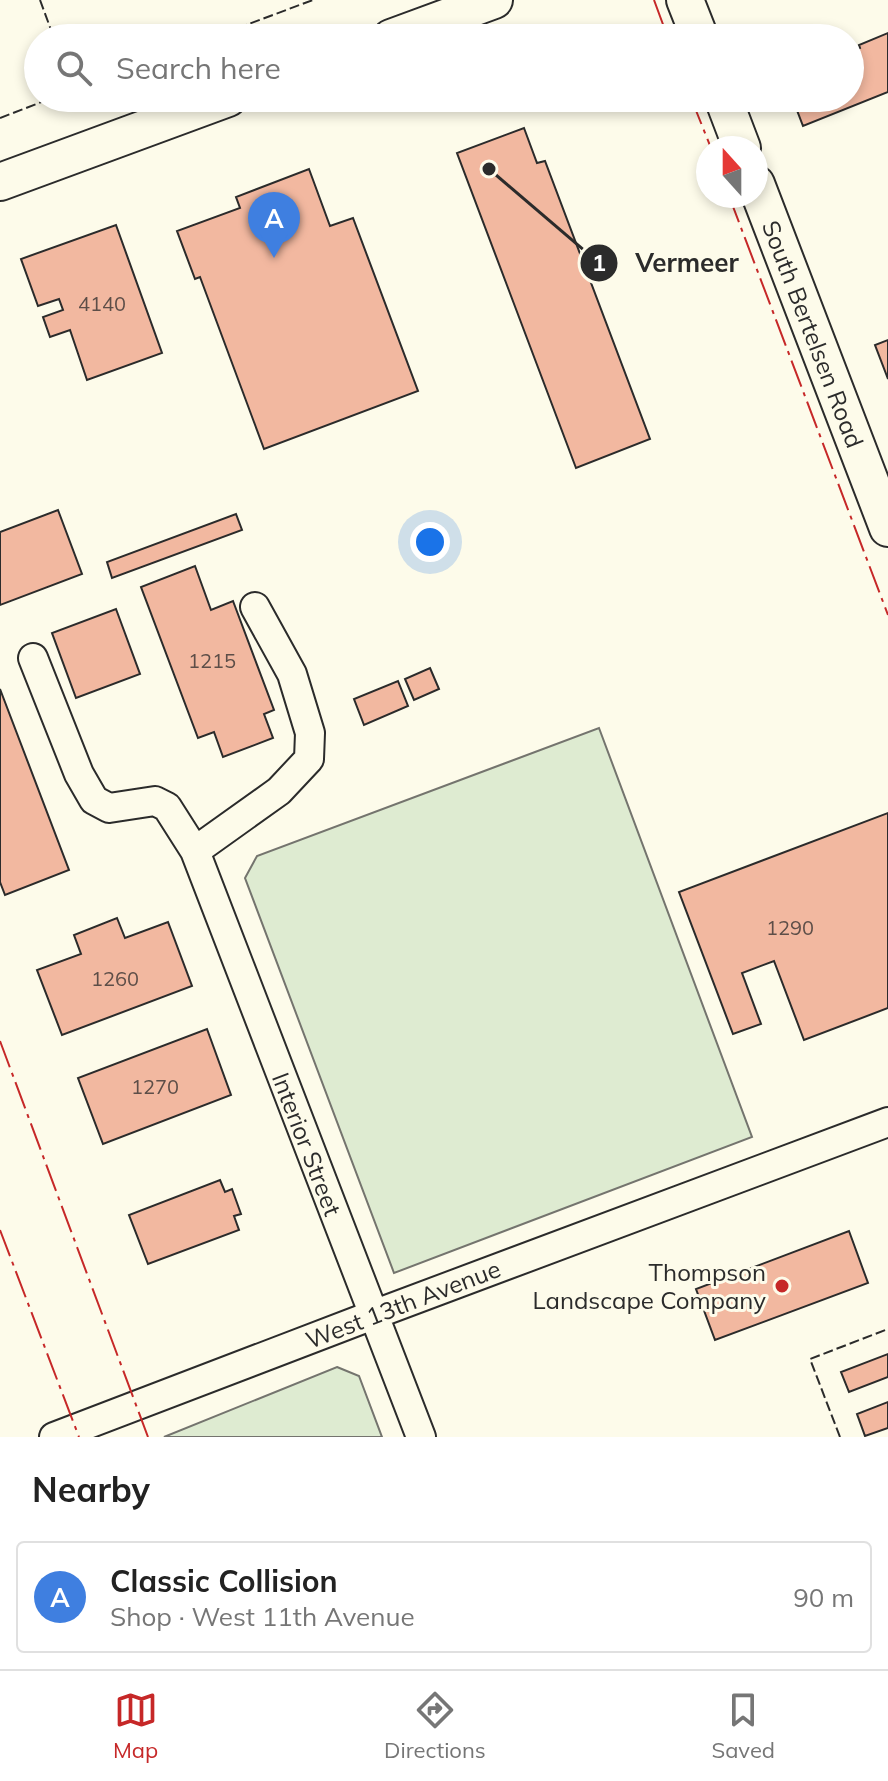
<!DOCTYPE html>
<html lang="en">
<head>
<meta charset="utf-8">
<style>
  :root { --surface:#fff; --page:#f6f6f6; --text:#222; --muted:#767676; --line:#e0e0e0; --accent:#c62828 }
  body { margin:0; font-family:Mulish,sans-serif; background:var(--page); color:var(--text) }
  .compass { position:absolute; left:696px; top:136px; width:72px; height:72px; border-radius:50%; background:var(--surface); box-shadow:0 4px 12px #0003; rotate:339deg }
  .you { position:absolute; left:430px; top:542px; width:28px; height:28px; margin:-20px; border:6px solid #fff; border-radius:50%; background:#1a73e8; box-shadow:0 0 0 12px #1a73e833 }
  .badge { display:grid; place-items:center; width:52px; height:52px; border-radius:50%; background:var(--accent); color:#fff; font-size:26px; font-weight:700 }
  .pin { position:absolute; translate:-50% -66px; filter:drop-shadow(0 2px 4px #0008) }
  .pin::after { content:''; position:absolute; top:42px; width:28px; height:24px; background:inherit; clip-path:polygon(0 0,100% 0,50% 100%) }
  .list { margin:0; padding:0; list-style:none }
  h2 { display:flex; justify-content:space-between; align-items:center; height:104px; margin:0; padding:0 32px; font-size:34px }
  h2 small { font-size:26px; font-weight:400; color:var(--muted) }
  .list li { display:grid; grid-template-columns:52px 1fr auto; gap:24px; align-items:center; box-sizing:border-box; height:112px; margin:0 16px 16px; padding:0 16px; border:2px solid var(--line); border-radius:8px }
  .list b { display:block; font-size:30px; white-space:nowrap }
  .list p { margin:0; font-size:26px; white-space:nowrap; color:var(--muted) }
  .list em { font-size:26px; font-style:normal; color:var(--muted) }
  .icon { flex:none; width:44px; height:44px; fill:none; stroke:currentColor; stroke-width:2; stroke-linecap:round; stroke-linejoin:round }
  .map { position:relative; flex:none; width:888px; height:1437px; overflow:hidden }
  .search { position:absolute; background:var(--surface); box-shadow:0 4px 12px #0003; left:24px; right:24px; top:24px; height:88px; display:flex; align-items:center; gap:20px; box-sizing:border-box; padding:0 28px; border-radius:44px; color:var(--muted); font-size:30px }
  .sheet { height:232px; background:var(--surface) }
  nav { display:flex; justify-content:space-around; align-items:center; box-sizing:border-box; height:112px; border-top:2px solid var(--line); background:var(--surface); font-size:22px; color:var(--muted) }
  nav a { display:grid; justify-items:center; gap:4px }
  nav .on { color:var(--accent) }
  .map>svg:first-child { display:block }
  .green { fill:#deebd1; stroke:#74746e; stroke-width:2 }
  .building { fill:#f2b8a0; stroke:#2b2b2b; stroke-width:2 }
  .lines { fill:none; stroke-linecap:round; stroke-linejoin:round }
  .minor-casing { stroke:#2b2b2b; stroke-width:32 }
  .major-casing { stroke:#2b2b2b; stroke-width:40 }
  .minor { stroke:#fdfbea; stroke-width:28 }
  .major { stroke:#fdfbea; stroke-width:36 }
  .fence { stroke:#2b2b2b; stroke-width:2; stroke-dasharray:10 4; stroke-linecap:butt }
  .power { stroke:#c62828; stroke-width:2; stroke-dasharray:28 6 4 6; stroke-linecap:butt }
  .poi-dot { fill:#c62828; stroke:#fdfbea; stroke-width:3 }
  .labels { text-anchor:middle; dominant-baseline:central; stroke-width:6; stroke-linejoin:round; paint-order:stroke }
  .number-label { font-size:20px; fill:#5d4e48 }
  .street-label { font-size:24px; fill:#2b2b2b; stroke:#fdfbea }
  .poi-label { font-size:24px; fill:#2b2b2b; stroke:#fdfbea; text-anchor:end }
  .leader { fill:none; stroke:#2b2b2b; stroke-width:3 }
  .callout-dot { fill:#2b2b2b; stroke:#fdfbea; stroke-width:3 }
  .mark-label { font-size:24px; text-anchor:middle; font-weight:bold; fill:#fff }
  .callout-label { font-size:26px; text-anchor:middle; font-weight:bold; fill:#2b2b2b; stroke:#fdfbea; stroke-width:6; stroke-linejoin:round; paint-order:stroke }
</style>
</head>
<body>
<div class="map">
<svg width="888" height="1437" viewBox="0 0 888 1437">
  <rect width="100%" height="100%" fill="#fdfbea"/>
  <!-- green -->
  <path class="green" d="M599 728 752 1137 394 1273 245 878 257 856Z
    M337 1367 359 1376 382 1437H164Z"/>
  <!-- building -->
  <path class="building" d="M888 33V92L803 126 795 105 809 100V98H850V52L860 48 859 45Z
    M524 128 537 163 545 161 650 439 576 468 457 153Z
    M309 169 330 226 353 218 418 391 264 449 200 277 195 279 177 231 240 208 236 197Z
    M116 225 162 353 87 380 70 330 50 337 43 317 63 310 59 299 38 306 21 259Z
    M888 340V379L875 345Z
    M58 510 82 574 0 605V532Z
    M236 514 242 530 112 578 107 562Z
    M195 566 211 610 233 601 274 710 264 714 273 738 223 757 214 732 198 738 141 587Z
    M116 609 140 674 76 698 52 633Z
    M430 668 439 689 414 700 405 679Z
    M398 681 408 706 364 725 354 699Z
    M0 689 69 870 5 895 0 882Z
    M888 813V1008L804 1040 774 961 742 973 761 1024 733 1034 679 892Z
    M117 918 125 938 168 922 192 986 62 1035 37 970 81 954 74 935Z
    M207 1029 231 1095 103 1144 78 1078Z
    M220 1180 225 1192 232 1189 241 1214 234 1216 239 1230 148 1264 129 1215Z
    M849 1231 868 1283 715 1340 696 1289Z
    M888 1354V1377L849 1392 841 1372Z
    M888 1402V1428L865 1436 857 1414Z"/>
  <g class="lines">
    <defs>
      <path id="minor" d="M33 658 79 774 94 800 109 808 155 801 167 807 195 851 421 1437
        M195 851 279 791 309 759 310 733 292 674 255 607
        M54 1437 373 1315 888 1122"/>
      <path id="major" d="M685 0 700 38
        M391 38 494 0
        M723 98 742 148
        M0 182 228 98
        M756 184 888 528"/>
    </defs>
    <!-- minor casing -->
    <use href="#minor" class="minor-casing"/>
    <!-- major casing -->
    <use href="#major" class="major-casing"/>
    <!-- minor -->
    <use href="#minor" class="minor"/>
    <!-- major -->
    <use href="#major" class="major"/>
    <!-- fence -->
    <path class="fence" d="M40 0 54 38
      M211 38 313 0
      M0 118 52 98
      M840 1437 810 1359 888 1329"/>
    <!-- power -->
    <path class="power" d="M654 0 668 38
      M691 98 711 148
      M729 196 888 615
      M0 1041 148 1437
      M0 1230 79 1437"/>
  </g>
  <!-- markers -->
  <circle class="poi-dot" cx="782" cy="1286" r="8"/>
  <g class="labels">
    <!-- number labels -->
    <g class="number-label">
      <text x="102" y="303">4140</text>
      <text x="212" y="660">1215</text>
      <text x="790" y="927">1290</text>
      <text x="115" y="978">1260</text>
      <text x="155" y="1086">1270</text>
    </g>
    <!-- street labels -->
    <g class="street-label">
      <text transform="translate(813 334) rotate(69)">South Bertelsen Road</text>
      <text transform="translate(307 1144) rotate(69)">Interior Street</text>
      <text transform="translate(403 1304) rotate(-21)">West 13th Avenue</text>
    </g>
    <!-- poi labels -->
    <g class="poi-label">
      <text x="766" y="1272">Thompson<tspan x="766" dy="28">Landscape Company</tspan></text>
    </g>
  </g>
  <!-- callouts -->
  <path class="leader" d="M489 169L599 263"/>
  <g class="callout-dot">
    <circle cx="489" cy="169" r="8"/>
    <circle cx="599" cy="263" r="20"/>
  </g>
  <g class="mark-label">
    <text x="599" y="271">1</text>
  </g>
  <g class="callout-label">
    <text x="687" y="272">Vermeer</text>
  </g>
</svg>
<svg class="compass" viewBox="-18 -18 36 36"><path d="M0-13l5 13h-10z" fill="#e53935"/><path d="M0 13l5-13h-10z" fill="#767676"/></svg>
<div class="you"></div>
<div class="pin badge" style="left:274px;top:258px;background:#3f7fe0">A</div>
<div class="search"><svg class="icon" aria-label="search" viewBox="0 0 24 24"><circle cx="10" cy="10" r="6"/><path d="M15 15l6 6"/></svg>Search here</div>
</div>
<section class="sheet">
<h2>Nearby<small></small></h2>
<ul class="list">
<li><span class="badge" style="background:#3f7fe0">A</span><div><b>Classic Collision</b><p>Shop · West 11th Avenue</p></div><em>90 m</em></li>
</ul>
</section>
<nav>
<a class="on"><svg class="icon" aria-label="map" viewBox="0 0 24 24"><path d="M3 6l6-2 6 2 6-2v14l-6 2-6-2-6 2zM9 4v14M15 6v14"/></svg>Map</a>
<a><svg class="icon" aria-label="directions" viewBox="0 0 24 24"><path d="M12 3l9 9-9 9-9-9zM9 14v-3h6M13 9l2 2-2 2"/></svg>Directions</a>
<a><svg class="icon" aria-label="saved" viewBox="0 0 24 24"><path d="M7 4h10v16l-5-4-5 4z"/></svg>Saved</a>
</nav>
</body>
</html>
